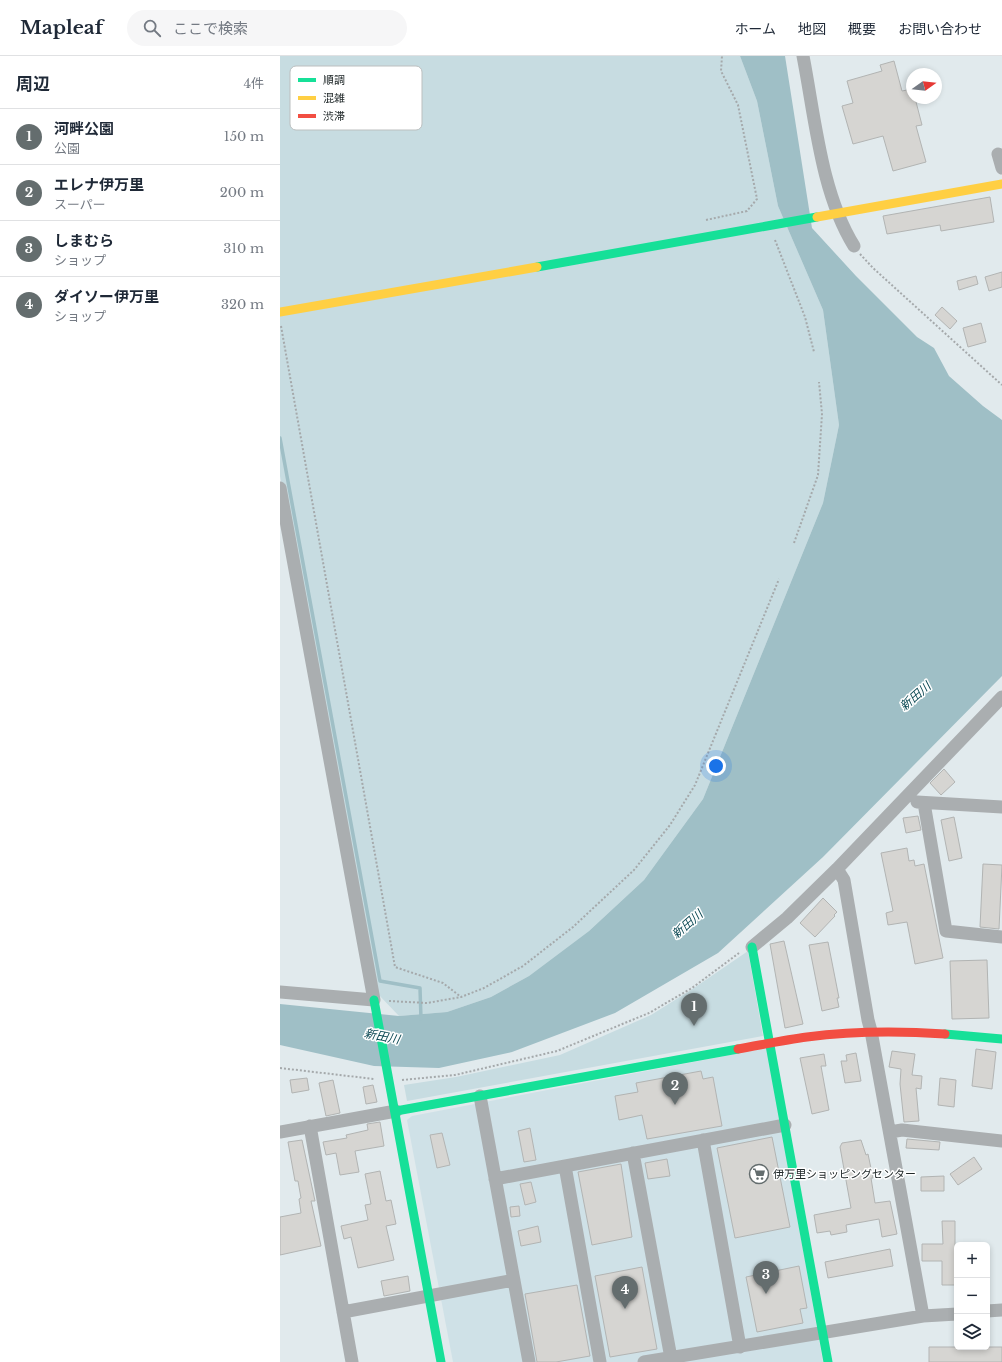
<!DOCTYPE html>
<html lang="ja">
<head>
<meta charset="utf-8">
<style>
  :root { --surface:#fff; --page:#f6f6f7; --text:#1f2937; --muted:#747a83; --line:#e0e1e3; --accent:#646d6e }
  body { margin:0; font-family:"Libre Baskerville","Noto Sans JP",serif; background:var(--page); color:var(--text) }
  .controls { position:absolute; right:12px; bottom:12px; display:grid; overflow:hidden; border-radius:6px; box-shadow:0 2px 6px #0003 }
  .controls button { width:36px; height:36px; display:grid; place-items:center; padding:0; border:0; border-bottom:1px solid var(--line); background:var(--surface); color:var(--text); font:20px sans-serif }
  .compass { position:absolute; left:626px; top:12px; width:36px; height:36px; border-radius:50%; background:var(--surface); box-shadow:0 2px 6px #0003; rotate:75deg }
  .you { position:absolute; left:436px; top:710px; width:14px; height:14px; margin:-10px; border:3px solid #fff; border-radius:50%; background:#1a73e8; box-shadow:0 0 0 6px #1a73e833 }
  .badge { display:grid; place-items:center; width:26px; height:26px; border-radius:50%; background:var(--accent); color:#fff; font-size:13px; font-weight:700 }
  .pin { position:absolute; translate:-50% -33px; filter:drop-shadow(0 1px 2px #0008) }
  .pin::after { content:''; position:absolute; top:21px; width:14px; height:12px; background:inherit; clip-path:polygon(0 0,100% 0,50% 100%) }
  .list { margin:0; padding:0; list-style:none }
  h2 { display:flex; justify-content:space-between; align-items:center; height:52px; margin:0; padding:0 16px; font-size:17px }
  h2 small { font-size:13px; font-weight:400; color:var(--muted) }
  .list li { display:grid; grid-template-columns:26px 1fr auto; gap:12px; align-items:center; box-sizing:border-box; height:56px; padding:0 16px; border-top:1px solid var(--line) }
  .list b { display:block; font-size:15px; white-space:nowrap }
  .list p { margin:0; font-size:13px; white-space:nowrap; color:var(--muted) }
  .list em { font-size:13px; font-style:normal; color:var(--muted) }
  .icon { flex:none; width:22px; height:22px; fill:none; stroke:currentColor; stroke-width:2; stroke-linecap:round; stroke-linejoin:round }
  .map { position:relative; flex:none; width:722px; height:1306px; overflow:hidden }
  header { display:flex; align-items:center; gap:24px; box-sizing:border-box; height:56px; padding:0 20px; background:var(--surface); border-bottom:1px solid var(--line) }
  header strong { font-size:19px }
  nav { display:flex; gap:22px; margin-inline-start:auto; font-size:14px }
  .search { width:280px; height:36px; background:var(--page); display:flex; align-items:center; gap:10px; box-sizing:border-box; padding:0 14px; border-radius:22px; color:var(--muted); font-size:15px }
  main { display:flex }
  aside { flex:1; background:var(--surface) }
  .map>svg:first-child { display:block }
  .built { fill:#cfe1e7 }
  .green { fill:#c7dce1 }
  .water { fill:#9fbfc6 }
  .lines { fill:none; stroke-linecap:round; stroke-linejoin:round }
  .stream { stroke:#9fbfc6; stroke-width:3.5 }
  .building { fill:#d6d5d2; stroke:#b2b4b3 }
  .path { stroke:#a5a9ab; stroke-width:2; stroke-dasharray:2 2; stroke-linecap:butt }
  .street { stroke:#aaaeb0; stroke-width:13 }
  .fast { stroke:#16e098; stroke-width:9 }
  .slow { stroke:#ffcf43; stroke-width:9 }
  .jam { stroke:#f24e42; stroke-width:9 }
  .labels { text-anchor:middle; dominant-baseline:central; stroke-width:3; stroke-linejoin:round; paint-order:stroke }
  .poi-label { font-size:11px; fill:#21292a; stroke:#fff; text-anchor:start }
  .water-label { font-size:12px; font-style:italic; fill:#0d4a55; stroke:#fff }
  .key { fill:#fff; stroke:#bcbfbf; stroke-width:1 }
  .key-label { font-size:11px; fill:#21292a }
</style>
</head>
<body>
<header>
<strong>Mapleaf</strong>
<div class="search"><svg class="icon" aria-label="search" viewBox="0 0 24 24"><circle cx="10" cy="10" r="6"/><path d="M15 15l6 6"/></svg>ここで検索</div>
<nav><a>ホーム</a><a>地図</a><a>概要</a><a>お問い合わせ</a></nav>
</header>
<main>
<aside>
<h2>周辺<small>4件</small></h2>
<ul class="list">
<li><span class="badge">1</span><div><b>河畔公園</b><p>公園</p></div><em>150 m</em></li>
<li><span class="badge">2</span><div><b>エレナ伊万里</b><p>スーパー</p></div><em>200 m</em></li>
<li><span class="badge">3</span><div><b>しまむら</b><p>ショップ</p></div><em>310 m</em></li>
<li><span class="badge">4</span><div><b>ダイソー伊万里</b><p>ショップ</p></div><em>320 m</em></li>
</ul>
</aside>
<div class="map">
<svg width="722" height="1306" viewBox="0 0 722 1306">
  <rect width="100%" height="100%" fill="#e1eaed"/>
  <!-- built -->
  <path class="built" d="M487 992 543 1306H173L127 1064 132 1060Z"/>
  <!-- green -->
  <path class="green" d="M0 0H460L477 45 498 150 543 254 559 369 543 447 423 743 364 824 309 875 249 920 211 941 167 956 119 960 97 937 0 420Z
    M468 895 483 980 127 1045 124 1029 176 1021 280 999 371 959 411 934Z"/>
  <!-- water -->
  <path class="water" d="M460 0H505L532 172 576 220 637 281 654 292 669 320 703 350 722 364V620L543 801 438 897 335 957 232 996 159 1012 94 1010 0 989V948L119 960 167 956 211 941 249 920 309 875 364 824 423 743 543 447 559 369 543 254 498 150 477 45Z"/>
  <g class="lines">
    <!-- stream -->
    <path class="stream" d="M0 382 100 925 140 932 141 963"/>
  </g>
  <!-- building -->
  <path class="building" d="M614 5 622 35 632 33V42H635L642 69 636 70 646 106 613 115 603 80 573 88 562 50 573 47 567 25 602 15 600 9Z
    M710 141 714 166 661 175 660 169 607 178 603 160Z
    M722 216V231L709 235 705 221Z
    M696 220 698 228 679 234 677 225Z
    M662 251 677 265 670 273 655 259Z
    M701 267 706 286 688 291 683 272Z
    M664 713 675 726 661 739 650 727Z
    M638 760 641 774 626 777 623 762Z
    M674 761 682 802 669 805 661 764Z
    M627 792 629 805 634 804 635 810 644 808 663 902 635 908 627 866 608 869 606 857 613 855 601 797Z
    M703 808 722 809 719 873 700 871Z
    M543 842 557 856 554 859 555 860 535 881 520 867Z
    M504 885 523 968 505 972 490 888Z
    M548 886 559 942H557L559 951 542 955 529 889Z
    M707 904 709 962 672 963 670 905Z
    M696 993 716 996 712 1033 692 1030Z
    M612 995 635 998 632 1019 642 1020 641 1033 636 1032 639 1065 624 1066 620 1028 621 1013 609 1011Z
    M576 997 581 1025 565 1027 561 1005H567L566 999Z
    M544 998 546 1010H541L549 1054 532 1058 520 1002Z
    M421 1015 423 1023 433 1021 442 1070 367 1083 362 1059 339 1064 335 1040 358 1036 356 1027Z
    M27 1022 29 1034 12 1037 10 1024Z
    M660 1022 676 1024 674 1051 658 1049Z
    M53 1024 60 1057 46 1060 39 1027Z
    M93 1029 97 1046 86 1048 83 1031Z
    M100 1066 104 1090 75 1095 79 1116 60 1119 56 1097 46 1099 43 1086 67 1082 66 1079 88 1074 87 1068Z
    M250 1072 256 1104 244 1106 238 1075Z
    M162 1077 170 1109 157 1112 150 1079Z
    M492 1081 510 1171 455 1182 437 1092Z
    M627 1083 660 1086 659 1094 626 1092Z
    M22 1084 35 1145H31L41 1190 0 1199V1161L21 1157 19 1143 21 1142 18 1125H15L8 1086Z
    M581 1084 586 1099 588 1098 593 1122H591L595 1147 610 1145 617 1178 602 1181 599 1163 566 1169 567 1176 551 1179 550 1175 537 1177 534 1159 571 1152 560 1091 562 1087Z
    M694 1101 702 1113 678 1129 670 1118Z
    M387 1103 390 1120 368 1123 365 1107Z
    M341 1108 352 1181 312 1189 298 1116Z
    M100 1115 106 1145 111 1144 116 1168 106 1170 114 1204 78 1212 71 1181 64 1183 61 1170 88 1164 85 1149 91 1148 85 1118Z
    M664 1120V1135H641V1121Z
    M251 1126 256 1146 245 1149 240 1128Z
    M239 1150 240 1160 231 1161 230 1151Z
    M662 1165H675V1229H662V1205H642V1188H663Z
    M258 1170 261 1186 241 1190 238 1175Z
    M610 1193 613 1210 548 1222 545 1206Z
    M519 1210 527 1252 520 1253 523 1267 477 1276 466 1221Z
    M362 1211 377 1293 330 1301 315 1220Z
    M128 1220 130 1235 104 1240 101 1225Z
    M297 1229 310 1300 276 1306H257L245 1238Z
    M649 1291H722V1306H649Z"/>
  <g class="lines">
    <!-- path -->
    <path class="path" d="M426 164 467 155 477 143 458 49 441 15 442 0
      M495 184 525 261 534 296
      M580 198 593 212 722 329
      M1 270 115 911 163 927 181 941
      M514 487 538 419 542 358 539 326
      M109 945 147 947 181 941 204 932 243 910 293 871 354 814 390 769 415 729 499 523
      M0 1012 94 1023
      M122 1024 175 1019 277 995 369 957 412 932 459 897"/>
    <!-- street -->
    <path class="street" d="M523 0C535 61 541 137 574 190
      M718 98 722 112
      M0 432 94 944 0 936
      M637 746 722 751
      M644 747 666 875 722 881
      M557 813 564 824 588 964 591 975 643 1260
      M472 891 507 862 557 813 722 641
      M200 1040 249 1306
      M30 1070 72 1306
      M0 1076 116 1055
      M610 1076 622 1074 722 1085
      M423 1084 460 1291
      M353 1097 391 1302
      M285 1110 320 1306
      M215 1123 505 1069
      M707 1255 722 1254
      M63 1256 234 1224
      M364 1306 643 1260 677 1258"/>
    <!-- fast -->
    <path class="fast" d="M257 211 537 161
      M472 891 548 1306
      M94 944 161 1306
      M665 978 722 983
      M116 1055 458 993"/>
    <!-- slow -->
    <path class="slow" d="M537 161 722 128
      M0 256 257 211"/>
    <!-- jam -->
    <path class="jam" d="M458 993C481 989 504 984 527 981 573 975 619 975 665 978"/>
  </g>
  <!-- icons -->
  <defs>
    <symbol id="supermarket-ring" viewBox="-11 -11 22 22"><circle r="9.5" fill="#fff" stroke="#646d6e" stroke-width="1.5"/><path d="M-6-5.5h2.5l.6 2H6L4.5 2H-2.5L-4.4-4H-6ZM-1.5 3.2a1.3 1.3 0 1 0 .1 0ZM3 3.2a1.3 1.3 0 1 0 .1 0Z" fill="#646d6e"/></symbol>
  </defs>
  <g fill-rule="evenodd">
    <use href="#supermarket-ring" x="468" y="1107" width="22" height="22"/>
  </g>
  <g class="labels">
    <!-- poi labels -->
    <g class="poi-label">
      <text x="493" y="1118">伊万里ショッピングセンター</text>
    </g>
    <!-- water labels -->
    <g class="water-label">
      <text transform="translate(635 640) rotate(-41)">新田川</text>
      <text transform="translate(407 868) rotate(-41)">新田川</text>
      <text transform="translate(102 980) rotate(11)">新田川</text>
    </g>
  </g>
  <!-- legend -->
  <rect x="10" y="10" width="132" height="64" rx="6" class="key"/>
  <rect x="18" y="22" width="18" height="4" fill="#16e098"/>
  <rect x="18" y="40" width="18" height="4" fill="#ffcf43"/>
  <rect x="18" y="58" width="18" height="4" fill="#f24e42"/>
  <g class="key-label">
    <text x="43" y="28">順調</text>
    <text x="43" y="46">混雑</text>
    <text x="43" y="64">渋滞</text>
  </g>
</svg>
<div class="controls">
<button>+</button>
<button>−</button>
<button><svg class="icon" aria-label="layers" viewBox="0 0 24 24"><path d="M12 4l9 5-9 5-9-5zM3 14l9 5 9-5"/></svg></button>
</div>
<svg class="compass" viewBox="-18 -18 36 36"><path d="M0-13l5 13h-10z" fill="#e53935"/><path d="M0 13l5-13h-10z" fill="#747a83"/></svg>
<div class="you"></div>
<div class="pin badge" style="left:414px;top:970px">1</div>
<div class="pin badge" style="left:395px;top:1049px">2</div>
<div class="pin badge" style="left:486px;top:1238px">3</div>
<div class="pin badge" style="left:345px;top:1253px">4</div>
</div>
</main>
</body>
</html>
